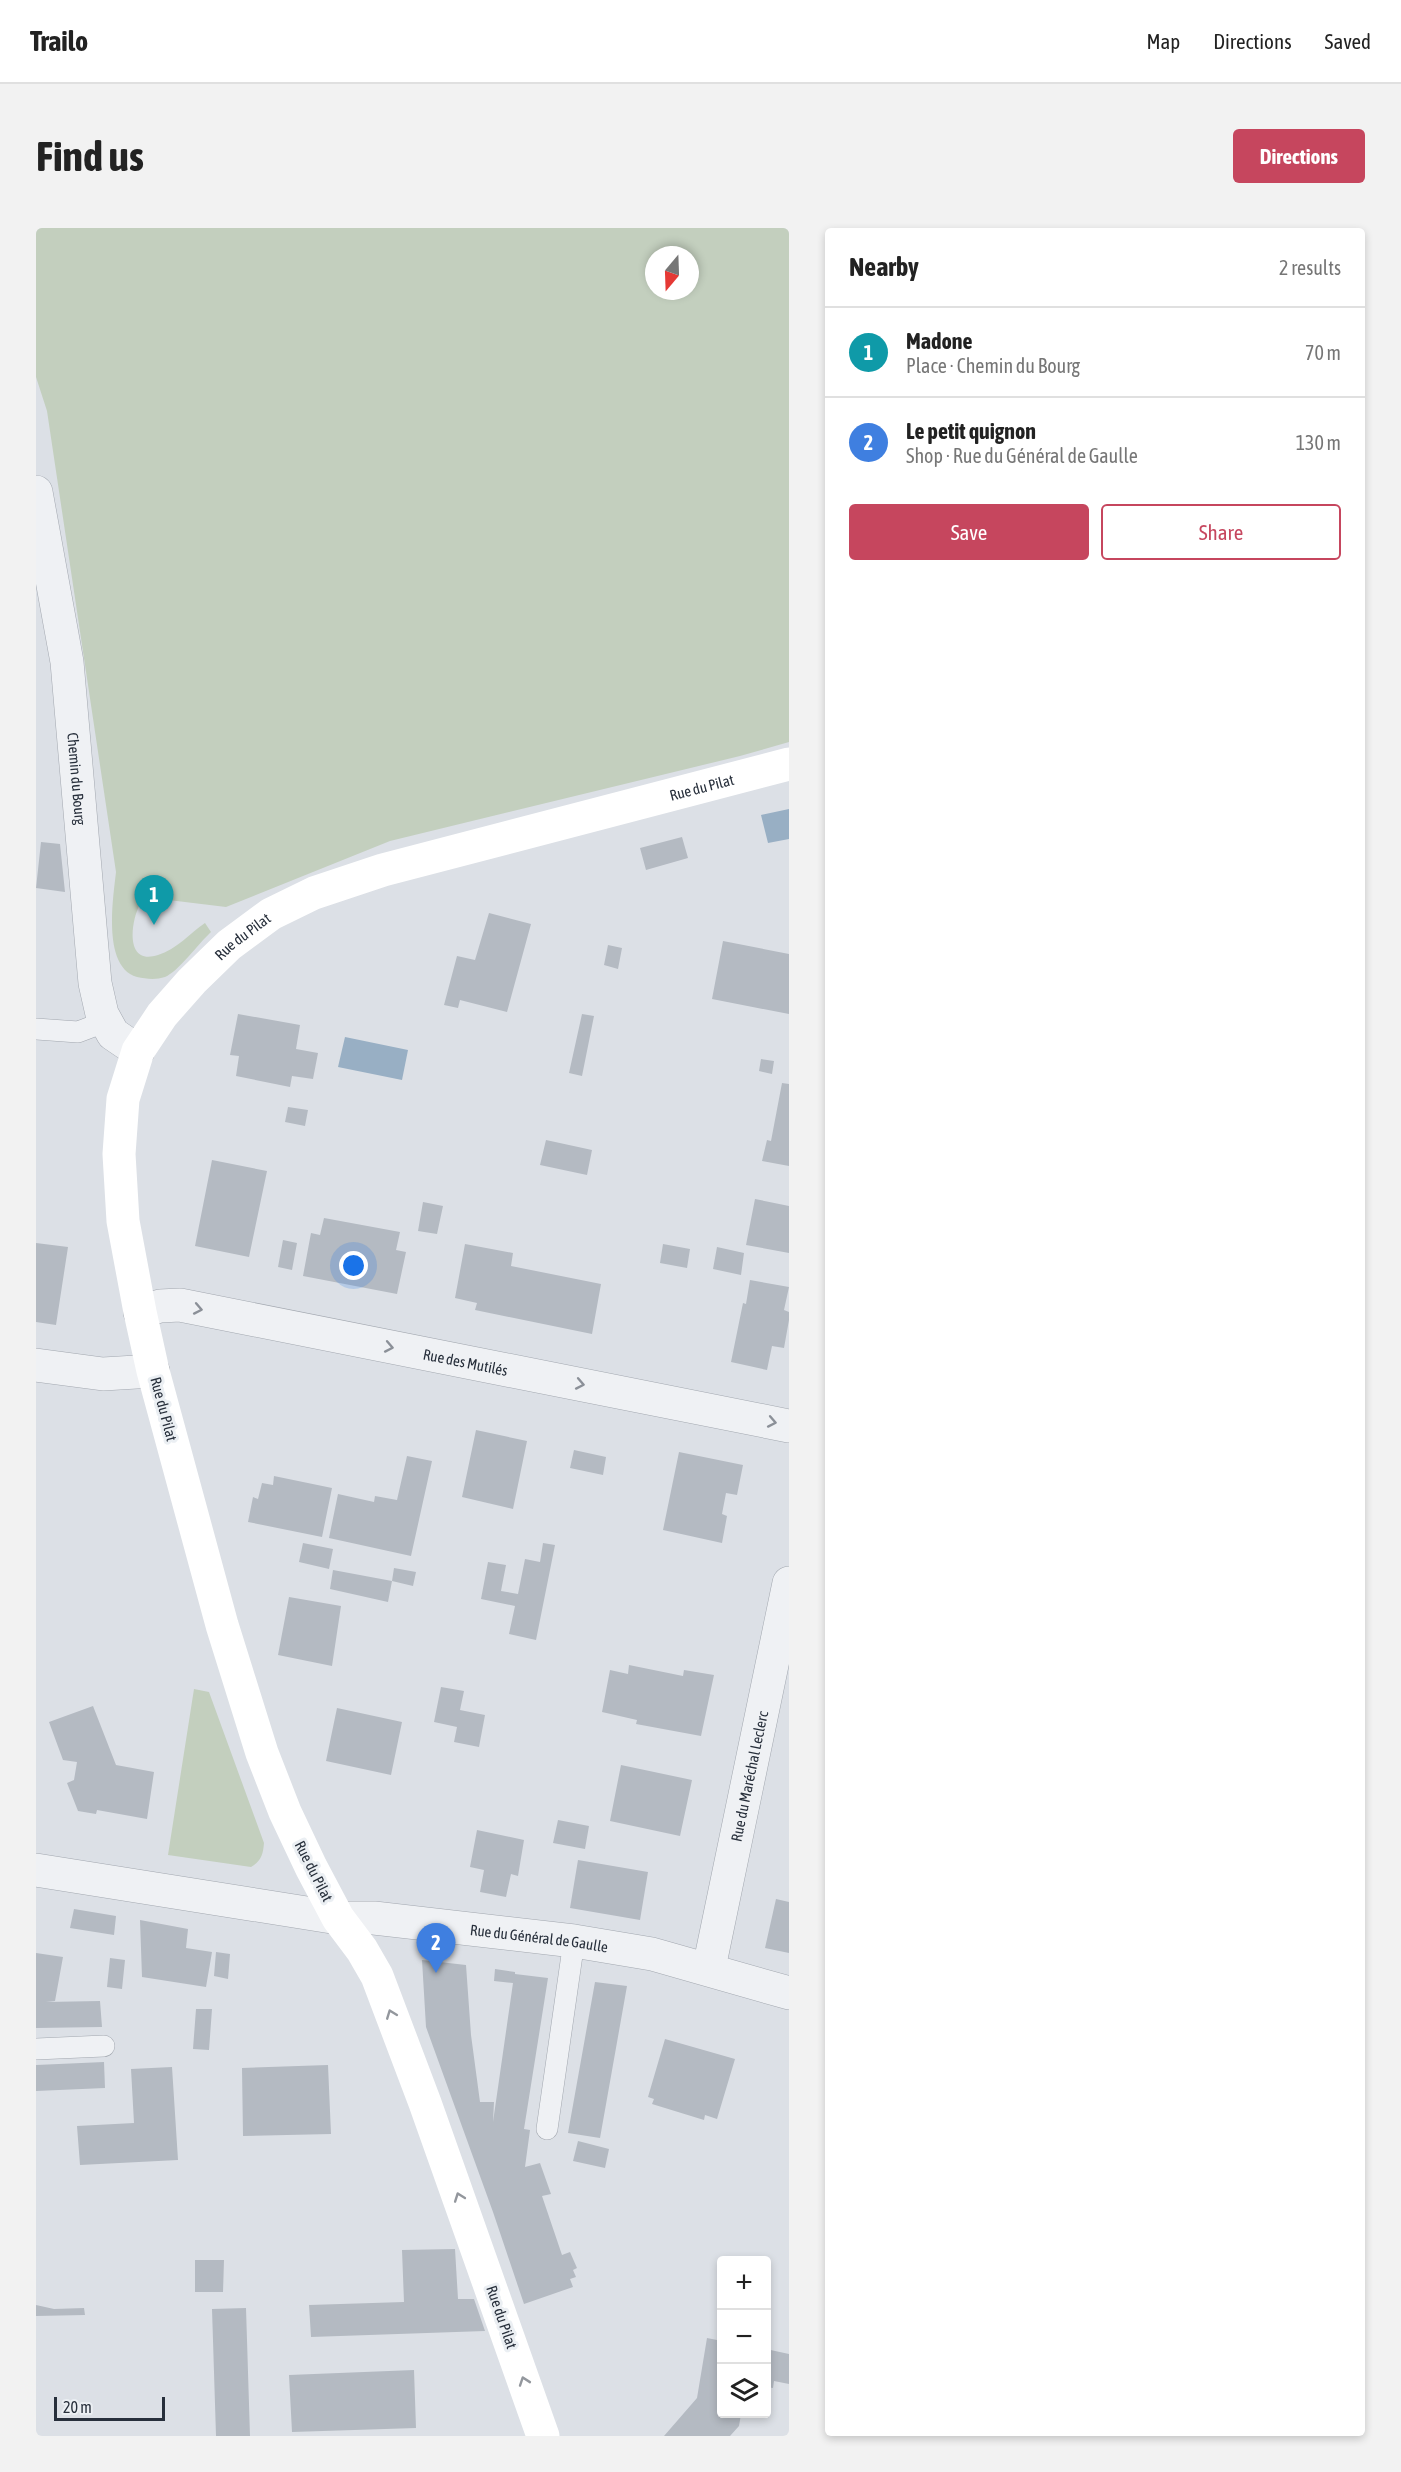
<!DOCTYPE html>
<html lang="en">
<head>
<meta charset="utf-8">
<style>
  :root { --surface:#fff; --page:#f2f2f2; --text:#222; --muted:#767676; --line:#e0e0e0; --accent:#c6465e }
  body { margin:0; font-family:"Asap Condensed",sans-serif; background:var(--page); color:var(--text) }
  .controls { position:absolute; right:18px; bottom:18px; display:grid; overflow:hidden; border-radius:6px; box-shadow:0 3px 9px #0003 }
  .controls button { width:54px; height:54px; display:grid; place-items:center; padding:0; border:0; border-bottom:2px solid var(--line); background:var(--surface); color:var(--text); font:30px sans-serif }
  .compass { position:absolute; left:609px; top:18px; width:54px; height:54px; border-radius:50%; background:var(--surface); box-shadow:0 3px 9px #0003; rotate:199deg }
  .scale { position:absolute; left:18px; bottom:15px; width:111px; box-sizing:border-box; padding-left:6px; border:3px solid #272f3b; border-top:0; font-size:16px; line-height:21px; white-space:nowrap; color:#272f3b; -webkit-text-stroke:4px #ebeff3; paint-order:stroke }
  .you { position:absolute; left:318px; top:1038px; width:21px; height:21px; margin:-15px; border:4px solid #fff; border-radius:50%; background:#1a73e8; box-shadow:0 0 0 9px #1a73e833 }
  .badge { display:grid; place-items:center; width:39px; height:39px; border-radius:50%; background:var(--accent); color:#fff; font-size:20px; font-weight:700 }
  .pin { position:absolute; translate:-50% -50px; filter:drop-shadow(0 2px 3px #0008) }
  .pin::after { content:''; position:absolute; top:32px; width:21px; height:18px; background:inherit; clip-path:polygon(0 0,100% 0,50% 100%) }
  .list { margin:0; padding:0; list-style:none }
  h2 { display:flex; justify-content:space-between; align-items:center; height:78px; margin:0; padding:0 24px; font-size:26px }
  h2 small { font-size:20px; font-weight:400; color:var(--muted) }
  .list li { display:grid; grid-template-columns:39px 1fr auto; gap:18px; align-items:center; box-sizing:border-box; height:90px; padding:0 24px; border-top:2px solid var(--line) }
  .list b { display:block; font-size:22px; white-space:nowrap }
  .list p { margin:0; font-size:20px; white-space:nowrap; color:var(--muted) }
  .list em { font-size:20px; font-style:normal; color:var(--muted) }
  .actions { display:flex; gap:12px; padding:18px 24px }
  .actions a { flex:1; padding:14px 0; border:2px solid var(--accent); border-radius:6px; text-align:center; font-size:21px; color:var(--accent) }
  .actions .main { background:var(--accent); color:#fff }
  .icon { flex:none; width:33px; height:33px; fill:none; stroke:currentColor; stroke-width:2; stroke-linecap:round; stroke-linejoin:round }
  .map { position:relative; flex:none; width:753px; height:2208px; overflow:hidden; border-radius:6px }
  header { display:flex; align-items:center; gap:36px; box-sizing:border-box; height:84px; padding:0 30px; background:var(--surface); border-bottom:2px solid var(--line) }
  header strong { font-size:28px }
  nav { display:flex; gap:33px; margin-inline-start:auto; font-size:21px }
  .intro { display:flex; align-items:center; justify-content:space-between; box-sizing:border-box; height:144px; padding:0 36px }
  h1 { margin:0; font-size:42px }
  .button { padding:15px 27px; border-radius:6px; background:var(--accent); color:#fff; font-size:21px; font-weight:700 }
  main { display:flex; gap:36px; padding:0 36px }
  aside { flex:1; background:var(--surface); border-radius:6px; box-shadow:0 3px 9px #0003 }
  .map>svg:first-child { display:block }
  .green { fill:#c3cfbe; fill-rule:evenodd }
  .water { fill:#98afc4 }
  .building { fill:#b4bac2 }
  .lines { fill:none; stroke-linecap:round; stroke-linejoin:round }
  .service-casing { stroke:#a2a7af; stroke-width:22 }
  .minor-casing { stroke:#a2a7af; stroke-width:34 }
  .tertiary-casing { stroke:#a2a7af; stroke-width:34 }
  .service { stroke:#eff1f4; stroke-width:21 }
  .minor { stroke:#eff1f4; stroke-width:33 }
  .tertiary { stroke:#eff1f4; stroke-width:33 }
  .secondary { stroke:#fff; stroke-width:33 }
  .oneway { stroke:#8b9098 }
  .oneway2 { stroke:#93979d }
  .labels { text-anchor:middle; dominant-baseline:central; stroke-width:6; stroke-linejoin:round; paint-order:stroke }
  .street-label { font-size:15px; fill:#272f3b; stroke:#ebeff3 }
</style>
</head>
<body>
<header>
<strong>Trailo</strong>
<nav><a>Map</a><a>Directions</a><a>Saved</a></nav>
</header>
<div class="intro"><h1>Find us</h1><a class="button">Directions</a></div>
<main>
<div class="map">
<svg width="753" height="2208" viewBox="0 0 753 2208">
  <rect width="100%" height="100%" fill="#dce0e6"/>
  <!-- green -->
  <path class="green" d="M0 0H753V514L704 528 354 613 190 679 116 670 115 674 104 676C95 693 88 738 122 727 140 722 154 705 169 695L175 704C162 716 143 743 129 749 120 752 110 751 101 749 66 739 77 671 80 644L11 183 0 149ZM618 27H654V63H618Z
    M158 1461 173 1464 228 1615C227 1627 225 1633 215 1639L132 1627Z"/>
  <!-- water -->
  <path class="water" d="M753 581V611L732 615 725 587Z
    M309 809 372 822 366 852 302 839Z"/>
  <!-- building -->
  <path class="building" d="M646 609 652 630 610 642 604 620Z
    M5 614 24 616 29 664 0 660Z
    M453 685 495 696 471 784 424 772 422 780 408 777 421 728 439 732Z
    M687 713 753 726V786L676 771Z
    M572 717 586 720 582 741 568 737Z
    M202 786 264 797 260 821 282 825 277 851 256 848 254 859 200 848 203 828 194 827Z
    M546 786 558 788 546 848 533 845Z
    M725 831 738 833 736 846 723 843Z
    M746 855 753 856V938L726 933 731 912 735 913Z
    M252 879 272 882 269 898 249 894Z
    M510 912 556 922 551 947 504 937Z
    M176 932 231 943 213 1029 159 1018Z
    M719 971 753 978V1025L710 1017Z
    M387 974 407 978 401 1006 382 1003Z
    M288 990 364 1004 360 1022 370 1024 361 1066 267 1048 275 1005 284 1007Z
    M247 1012 261 1015 256 1042 242 1039Z
    M0 1015 32 1019 20 1097 0 1094Z
    M429 1016 477 1025 475 1038 565 1056 556 1106 439 1082 441 1075 419 1070Z
    M627 1016 654 1021 651 1040 624 1035Z
    M681 1019 708 1025 705 1047 677 1041Z
    M714 1052 753 1059 748 1082 753 1084V1092L748 1120 736 1118 731 1142 695 1134 707 1075 710 1076Z
    M440 1202 491 1213 477 1281 426 1269Z
    M538 1222 570 1229 567 1247 534 1240Z
    M643 1224 707 1237 701 1267 690 1265 686 1286 691 1288 686 1315 627 1302Z
    M371 1228 396 1233 375 1328 293 1310 302 1266 338 1274 339 1268 361 1272Z
    M238 1248 296 1260 286 1309 212 1294 217 1269 222 1271 226 1255 237 1257Z
    M267 1315 297 1321 293 1341 263 1334Z
    M507 1315 519 1317 500 1412 473 1406 479 1378 445 1371 452 1334 470 1337 465 1363 482 1366 489 1331 504 1334Z
    M358 1340 380 1344 377 1358 356 1353Z
    M297 1342 356 1353 352 1374 294 1361Z
    M253 1369 305 1378 296 1438 242 1427Z
    M593 1437 647 1448 648 1442 678 1447 665 1508 600 1496 601 1492 566 1484 574 1442 592 1446Z
    M405 1459 428 1463 424 1482 449 1487 443 1519 418 1514 421 1499 398 1494Z
    M57 1478 80 1537 118 1544 111 1591 61 1582 60 1586 42 1583 31 1555 38 1552 41 1534 27 1532 13 1494Z
    M301 1480 366 1494 355 1547 290 1533Z
    M585 1537 656 1552 644 1608 574 1593Z
    M522 1592 553 1598 549 1621 517 1615Z
    M441 1602 488 1612 482 1648 475 1646 470 1669 444 1664 448 1642 434 1639Z
    M542 1632 612 1644 604 1692 534 1680Z
    M740 1671 753 1674V1725L729 1720Z
    M38 1681 80 1688 78 1707 34 1700Z
    M104 1692 152 1701 150 1720 176 1724 170 1759 106 1749Z
    M180 1724 194 1726 192 1751 178 1748Z
    M0 1725 27 1729 19 1773 10 1774 64 1773 66 1799 0 1800Z
    M74 1730 89 1732 86 1761 71 1759Z
    M386 1732 430 1737 435 1807 444 1874H458L457 1894 477 1755 458 1753 459 1741 479 1744V1746L512 1750 488 1901 494 1902 489 1939 504 1935 515 1966 506 1968 526 2027 534 2024 541 2040 537 2042 540 2049 534 2051 537 2059 488 2076 457 1984 390 1799Z
    M559 1754 591 1758 564 1910 532 1905Z
    M160 1781H176L173 1822 157 1821Z
    M629 1811 699 1831 681 1891 669 1887 668 1892 616 1876 618 1871 612 1869Z
    M68 1834 69 1860 0 1863V1837Z
    M292 1837 295 1906 207 1908 206 1840Z
    M136 1839 142 1932 44 1937 41 1898 98 1895 95 1841Z
    M542 1913 573 1921 569 1940 537 1933Z
    M419 2021 422 2071H438L449 2103 275 2109 273 2077 368 2074 366 2022Z
    M159 2032H188L187 2064H159Z
    M0 2077 18 2081 48 2080 49 2087 0 2088Z
    M210 2080 214 2208H180L176 2081Z
    M671 2110 686 2113V2186H705L703 2198 694 2208H628L661 2170Z
    M730 2121 753 2126V2156L738 2153 737 2160 730 2159Z
    M378 2142 380 2200 256 2204 253 2147Z"/>
  <g class="lines">
    <defs>
      <path id="service" d="M0 801 42 804 71 793
        M0 1821 68 1818
        M511 1901 538 1713"/>
      <g id="minor">
        <path id="s1" d="M104 1084 124 1078 144 1077 753 1198"/>
        <path d="M0 1137 67 1146 117 1143"/>
        <path id="s2" d="M673 1740 753 1355"/>
      </g>
      <g id="tertiary">
        <path id="s3" d="M0 264 31 434 59 755 66 786 77 806 102 823"/>
        <path id="s4" d="M0 1642 302 1690H338L538 1713 616 1726 753 1765"/>
      </g>
    </defs>
    <!-- service casing -->
    <use href="#service" class="service-casing"/>
    <!-- minor casing -->
    <use href="#minor" class="minor-casing"/>
    <!-- tertiary casing -->
    <use href="#tertiary" class="tertiary-casing"/>
    <!-- service -->
    <use href="#service" class="service"/>
    <!-- minor -->
    <use href="#minor" class="minor"/>
    <!-- tertiary -->
    <use href="#tertiary" class="tertiary"/>
    <!-- secondary -->
    <path class="secondary" id="s5" d="M507 2208 389 1875 341 1748 326 1722 302 1690 275 1639 249 1584 226 1525 186 1397 117 1143 104 1084 87 993 83 926 87 871 102 823 126 787 156 753 193 717 235 686 278 665 347 642 753 536"/>
  </g>
  <!-- one-way arrows -->
  <defs><path id="oneway-chevron" d="M-2-3.5L2.5 0L-2 3.5" fill="none" stroke-width="1.6" stroke-linecap="round" stroke-linejoin="round" transform="scale(1.5)"/></defs>
  <g class="oneway">
    <use href="#oneway-chevron" transform="translate(162 1081) rotate(11)"/>
    <use href="#oneway-chevron" transform="translate(353 1119) rotate(11)"/>
    <use href="#oneway-chevron" transform="translate(544 1156) rotate(11)"/>
    <use href="#oneway-chevron" transform="translate(736 1194) rotate(11)"/>
  </g>
  <g class="oneway2">
    <use href="#oneway-chevron" transform="translate(355 1786) rotate(-111)"/>
    <use href="#oneway-chevron" transform="translate(423 1969) rotate(-110)"/>
    <use href="#oneway-chevron" transform="translate(488 2153) rotate(-109)"/>
  </g>
  <g class="labels">
    <!-- street labels -->
    <g class="street-label">
      <text stroke="none"><textPath href="#s3" startOffset="290">Chemin du Bourg</textPath></text>
      <text stroke="none"><textPath href="#s5" startOffset="2106">Rue du Pilat</textPath></text>
      <text stroke="none"><textPath href="#s5" startOffset="1620">Rue du Pilat</textPath></text>
      <text stroke="none"><textPath href="#s1" startOffset="332">Rue des Mutilés</textPath></text>
      <text transform="translate(128 1181) rotate(75)">Rue du Pilat</text>
      <text stroke="none"><textPath href="#s2" startOffset="196">Rue du Maréchal Leclerc</textPath></text>
      <text transform="translate(278 1643) rotate(63)">Rue du Pilat</text>
      <text stroke="none"><textPath href="#s4" startOffset="508">Rue du Général de Gaulle</textPath></text>
      <text transform="translate(466 2089) rotate(71)">Rue du Pilat</text>
    </g>
  </g>
</svg>
<div class="controls">
<button>+</button>
<button>−</button>
<button><svg class="icon" aria-label="layers" viewBox="0 0 24 24"><path d="M12 4l9 5-9 5-9-5zM3 14l9 5 9-5"/></svg></button>
</div>
<svg class="compass" viewBox="-18 -18 36 36"><path d="M0-13l5 13h-10z" fill="#e53935"/><path d="M0 13l5-13h-10z" fill="#767676"/></svg>
<div class="scale">20 m</div>
<div class="you"></div>
<div class="pin badge" style="left:118px;top:697px;background:#0f9aa8">1</div>
<div class="pin badge" style="left:400px;top:1745px;background:#3f7fe0">2</div>
</div>
<aside>
<h2>Nearby<small>2 results</small></h2>
<ul class="list">
<li><span class="badge" style="background:#0f9aa8">1</span><div><b>Madone</b><p>Place · Chemin du Bourg</p></div><em>70 m</em></li>
<li><span class="badge" style="background:#3f7fe0">2</span><div><b>Le petit quignon</b><p>Shop · Rue du Général de Gaulle</p></div><em>130 m</em></li>
</ul>
<div class="actions"><a class="main">Save</a><a>Share</a></div>
</aside>
</main>
</body>
</html>
